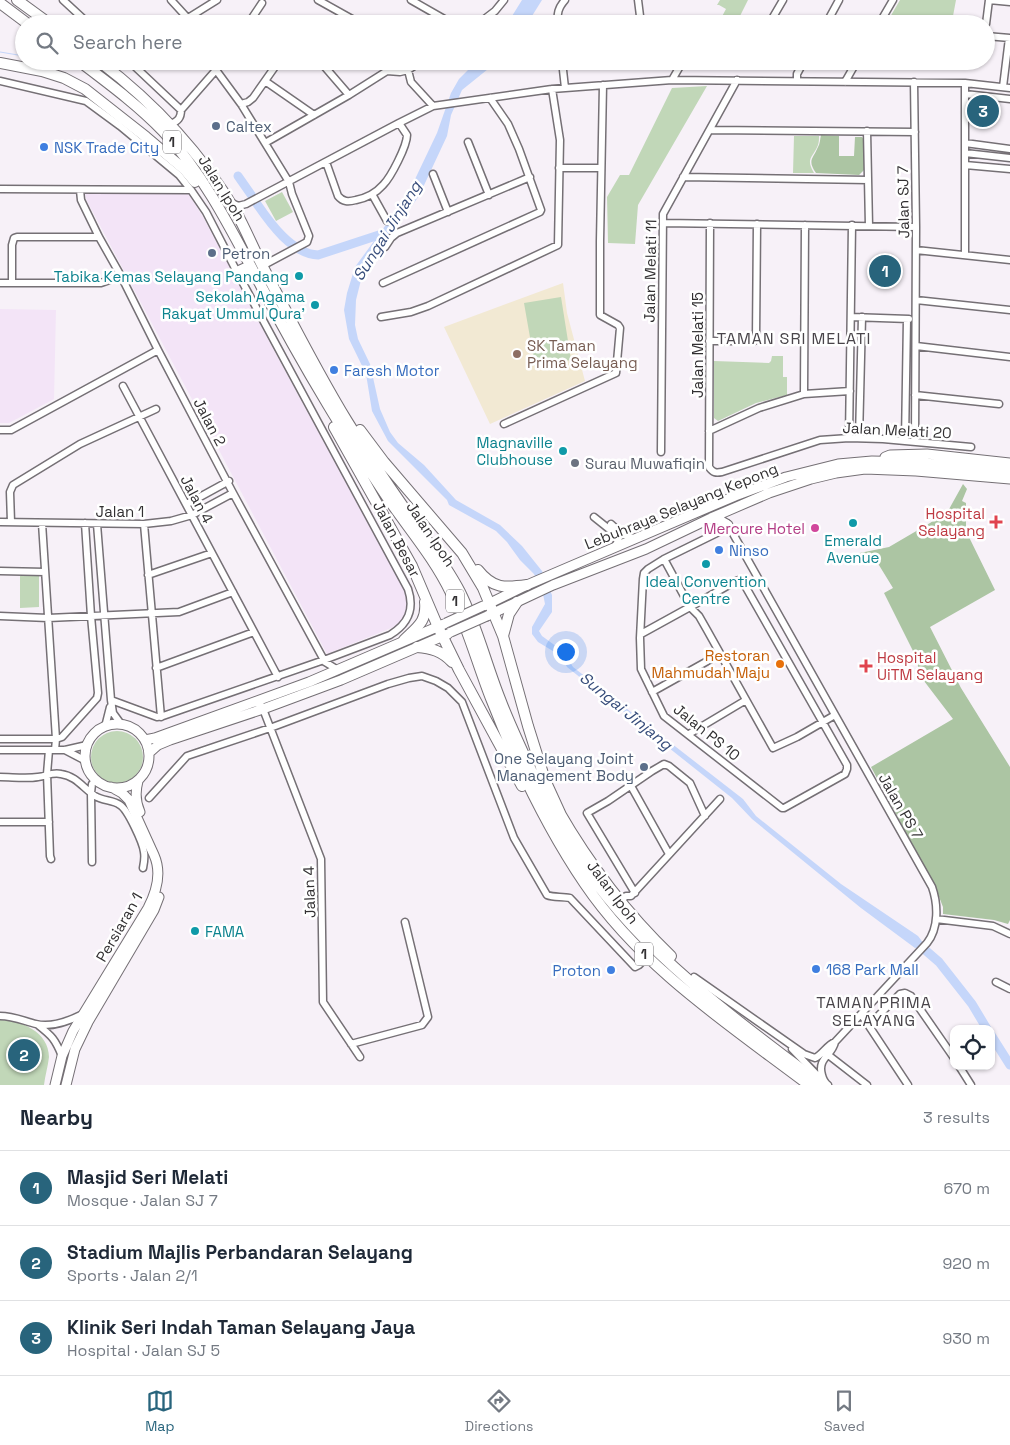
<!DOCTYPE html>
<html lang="en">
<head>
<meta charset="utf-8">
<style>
  :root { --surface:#fff; --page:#f6f6f7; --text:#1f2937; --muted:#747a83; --line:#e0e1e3; --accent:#28647c }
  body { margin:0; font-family:"Space Grotesk",sans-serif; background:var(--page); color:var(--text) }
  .controls { position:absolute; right:15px; bottom:15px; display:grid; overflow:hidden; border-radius:10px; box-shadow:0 1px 4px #0004 }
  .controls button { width:45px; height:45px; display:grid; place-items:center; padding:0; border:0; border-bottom:1px solid var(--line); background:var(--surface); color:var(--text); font:25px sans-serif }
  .you { position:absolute; left:565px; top:651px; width:18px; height:18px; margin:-12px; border:4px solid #fff; border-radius:50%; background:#1a73e8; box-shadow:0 0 0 8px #1a73e833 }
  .badge { display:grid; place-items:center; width:32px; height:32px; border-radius:50%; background:var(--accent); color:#fff; font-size:16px; font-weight:700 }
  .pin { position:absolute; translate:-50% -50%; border:2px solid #fff; box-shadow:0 1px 5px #0006 }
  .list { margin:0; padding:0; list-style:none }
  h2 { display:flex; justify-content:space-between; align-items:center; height:65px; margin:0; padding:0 20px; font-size:21px }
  h2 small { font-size:16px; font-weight:400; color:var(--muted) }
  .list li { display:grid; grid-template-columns:32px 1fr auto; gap:15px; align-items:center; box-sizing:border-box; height:75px; padding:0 20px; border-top:1px solid var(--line) }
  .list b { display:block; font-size:19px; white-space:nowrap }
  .list p { margin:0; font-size:16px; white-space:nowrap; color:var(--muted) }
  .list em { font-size:16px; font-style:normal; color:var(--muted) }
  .icon { flex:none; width:28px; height:28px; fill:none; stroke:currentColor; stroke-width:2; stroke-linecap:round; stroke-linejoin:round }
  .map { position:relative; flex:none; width:1010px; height:1085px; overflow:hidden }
  .search { position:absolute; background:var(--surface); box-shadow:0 1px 4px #0004; left:15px; right:15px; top:15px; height:55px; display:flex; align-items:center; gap:12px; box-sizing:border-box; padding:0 18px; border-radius:28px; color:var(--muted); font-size:19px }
  .sheet { height:290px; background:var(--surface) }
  nav { display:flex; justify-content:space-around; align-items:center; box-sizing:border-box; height:70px; border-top:1px solid var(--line); background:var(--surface); font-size:14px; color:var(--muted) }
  nav a { display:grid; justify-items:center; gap:2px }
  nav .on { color:var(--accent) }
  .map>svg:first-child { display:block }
  .industrial { fill:#f3e4f7 }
  .education { fill:#f2e9d3 }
  .green { fill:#c1d7b8 }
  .forest { fill:#acc5a3 }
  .water { fill:#c5d6fa }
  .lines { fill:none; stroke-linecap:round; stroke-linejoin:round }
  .stream { stroke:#c5d6fa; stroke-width:1 }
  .river { stroke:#c5d6fa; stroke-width:9 }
  .minor-casing { stroke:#757075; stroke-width:9 }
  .major-casing { stroke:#757075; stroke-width:11 }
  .highway-casing { stroke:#757075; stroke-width:12 }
  .minor { stroke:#fff; stroke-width:6 }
  .major { stroke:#fff; stroke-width:9 }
  .highway { stroke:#fff; stroke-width:10 }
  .major-bridge-casing { stroke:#757075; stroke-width:11; stroke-linecap:butt }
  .major-bridge { stroke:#fff; stroke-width:9 }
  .service-dot { fill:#5c6f8a; stroke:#fff; stroke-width:2 }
  .shop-dot { fill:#3f7fe0; stroke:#fff; stroke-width:2 }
  .culture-dot { fill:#0f9aa8; stroke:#fff; stroke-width:2 }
  .education-dot { fill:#8d6e63; stroke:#fff; stroke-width:2 }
  .worship-dot { fill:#6b7280; stroke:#fff; stroke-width:2 }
  .health-dot { fill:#e0444e; stroke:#fff; stroke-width:2 }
  .hotel-dot { fill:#d1479c; stroke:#fff; stroke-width:2 }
  .food-dot { fill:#e8710a; stroke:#fff; stroke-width:2 }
  .labels { text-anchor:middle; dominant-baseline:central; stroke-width:5; stroke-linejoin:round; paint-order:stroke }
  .shield { fill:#fff; stroke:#706e70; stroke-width:1 }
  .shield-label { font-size:14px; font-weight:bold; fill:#323032 }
  .service-label { font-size:15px; fill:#4e5e75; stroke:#fff; text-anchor:start }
  .shop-label { font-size:15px; fill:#366cbe; stroke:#fff; text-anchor:start }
  .street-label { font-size:15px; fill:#323032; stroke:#fff }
  .culture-label { font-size:15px; fill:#0d838f; stroke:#fff; text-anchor:end }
  .education-label { font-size:15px; fill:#785e54; stroke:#fff; text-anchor:start }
  .worship-label { font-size:15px; fill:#5b616d; stroke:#fff; text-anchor:start }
  .health-label { font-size:15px; fill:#be3a42; stroke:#fff; text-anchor:end }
  .hotel-label { font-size:15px; fill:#b23c85; stroke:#fff; text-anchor:end }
  .food-label { font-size:15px; fill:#c56008; stroke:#fff; text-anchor:end }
  .water-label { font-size:16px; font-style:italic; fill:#374d7b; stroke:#fff }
  .neighbourhood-label { font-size:16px; letter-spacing:1px; fill:#49454a; stroke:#fff }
</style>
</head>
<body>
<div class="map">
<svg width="1010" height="1085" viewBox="0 0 1010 1085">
  <rect width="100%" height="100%" fill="#f7f1f8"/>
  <!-- industrial -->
  <path class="industrial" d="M85 193H188L203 217 277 356 404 590 407 603 405 611 403 618 396 626 327 654 87 201Z
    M0 309 56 310 54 399 9 423H0Z"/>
  <!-- education -->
  <path class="education" d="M563 283 567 313 585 381 490 424 444 327Z"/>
  <!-- green -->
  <path class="green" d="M720 0H748L736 24H718L726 9 719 5H717Z
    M900 0H956L953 16H945L944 24H886Z
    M707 86 638 205 635 244 608 243 607 197 620 175H629L672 88Z
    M794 136H819C819 139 819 142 818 145 813 158 805 158 814 173H793Z
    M282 192 293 212 276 221 265 201Z
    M561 297 571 360 535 366 524 303Z
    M772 356H783V377H787V395L756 403 718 421 714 418V361L769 363 771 361Z
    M20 576H39V607L20 608Z
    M91 757a26 26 0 1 1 52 0a26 26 0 1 1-52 0Z
    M0 1020C21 1020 49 1032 49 1057 48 1066 45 1076 44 1085H0Z"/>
  <!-- forest -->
  <path class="forest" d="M821 135 839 136V156H854L855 137H862L864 140V170L859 175 816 173C807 160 813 159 818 147 820 144 820 139 821 135Z
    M963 484 967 489 962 501 966 503V531L995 590 930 627 961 688 1010 767V920L1008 924 994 920 943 914V907L936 889 871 767 953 719 921 677 915 655 884 593 893 588 874 557 850 555 889 547 930 523 948 511Z"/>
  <!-- water -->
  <path class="water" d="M522 0H542L527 24H507Z
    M477 61H498L462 90 451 115 447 136 419 196 362 276 356 300 355 325 358 339 370 364 380 409 390 432 398 443 424 465 456 500 500 525 522 546 542 571 552 595V612L539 631 542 636 564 652 573 667 743 799 756 816 841 884 918 936 921 940 915 948 861 908 752 819 732 798 567 667 561 656 538 642 532 634V627L545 604 543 594 534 574 520 560 507 542 496 531 449 505 447 500 388 441 372 411 366 374 349 339 344 310 347 293 355 267 407 196 437 133 451 93 459 79Z"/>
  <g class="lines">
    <!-- stream -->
    <path class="stream" d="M0 52 24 56
      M53 61 66 65"/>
    <!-- river -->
    <path class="river" d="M238 176 252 196
      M257 204C270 223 292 254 318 255L385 233
      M909 936 939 962 972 1004 987 1029
      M991 1035 1010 1065"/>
    <defs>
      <path id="minor" d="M63 0 89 24
        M171 0 193 24
        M318 0 361 24
        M411 0 453 24
        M638 0 641 24
        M989 0 1010 2
        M188 18 217 0
        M248 24 262 3
        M478 24 495 11 504 0
        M558 24C557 13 558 8 565 0
        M769 24 783 0
        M826 24 839 0
        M879 24 893 0
        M986 24 989 0
        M986 36 1010 38
        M129 61 181 110
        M318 61 324 66 349 95
        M562 61 565 88
        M216 70 241 104 289 182 292 194 309 236 307 242 262 266
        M408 70 411 82 433 106
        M672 80 683 61
        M0 81 86 101 120 126 179 175 191 190 206 212 237 272 408 589C415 610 408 624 390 635L324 660 163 716 157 717 111 700
        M265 81 314 115
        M797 81V74L804 61
        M845 82 857 61
        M914 82 916 227 915 442
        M1003 87 1009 38
        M965 94 1010 99
        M241 104 248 102 253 98 279 61
        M181 110 216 70 221 61
        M171 124C178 121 181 118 181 110
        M710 130 915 132
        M867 131 869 226
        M468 142 489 195
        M265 143 349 95 387 71 400 72 408 70 422 61
        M965 143 1010 149
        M965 153 1010 158
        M326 162 338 196C343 202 348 202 356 200 366 198 376 193 383 185 391 177 407 146 407 135L399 123
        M965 165 1010 169
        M559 168H601
        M433 174 448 212
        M683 177 868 180
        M0 189 191 190
        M80 190 81 200 99 237 121 276 158 350 233 493 325 662 338 670
        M372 194 387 221
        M230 202 238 206 246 204 399 123 433 106 552 89 672 80 965 83 1010 88
        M663 223 916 227
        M710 223 709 467C713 473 716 473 722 472L820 440 849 438 883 439 971 447
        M385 247 391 238 397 233 530 177
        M916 250 1010 260
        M965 255V83
        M0 283H101L121 276
        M12 283V245L14 238 17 237H99
        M383 283 540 212 541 210 519 149 508 124 490 98
        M916 300 1010 310
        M381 317 411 312 428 306 558 245 560 140 552 89
        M851 317 909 319
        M709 341H754L756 339 757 224
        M916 346 1010 357
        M123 386 278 677
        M804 394 805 225
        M915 395 999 404
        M504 424 616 373 620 328 618 325 600 315V241L603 85
        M0 430H11L158 350
        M709 431 759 408 804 394 850 391
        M849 438 852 225
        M859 438 862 317
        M905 441 907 319
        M661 452 663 214 737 80
        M187 504 229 481
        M594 517 619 537 618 541 614 548
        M0 522 144 524 171 521 192 515 233 493
        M11 522 10 492 13 485 80 444 156 409
        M42 523 56 739 55 750
        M727 523 932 887C938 904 939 928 927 943L835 1042C832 1056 817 1058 822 1075 823 1079 824 1082 828 1085
        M97 524 111 700 113 713 121 724
        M144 524 161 717
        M611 524 622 534 635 539
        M664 559 690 607 699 616 707 630 773 748 797 737 835 715
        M0 571 45 572
        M148 575 212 553
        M0 616 48 618 179 612 233 592
        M641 634 690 607 736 581 739 580 744 584 847 765V769L845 774 784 808H782L664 716 641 669 640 638 643 579 644 573 648 569 664 559 729 527
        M156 668 254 632
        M652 692 720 654
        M254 703 261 705 263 709 321 859 323 1002 360 1057
        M105 727 110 707
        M689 734 746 700
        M0 739H56L62 737 97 698 98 693 91 616 85 523
        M0 750H65L87 745
        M49 750 47 774 50 856 51 859
        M65 750 86 761
        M0 777C12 777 26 779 38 777 47 776 52 772 61 774 76 776 83 788 95 796 103 801 113 800 120 805 128 810 143 843 144 852 145 857 144 863 143 868
        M631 786 669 854
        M149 798 187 756 270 728 388 684 409 678 422 676 436 681 448 688 462 702 514 838 547 895C554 898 562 896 570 898L635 967 639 965 647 957
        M0 822H49
        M92 862 91 793 92 784 97 780
        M635 893 587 813 608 801 652 771 664 764 669 766 690 783 705 816
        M619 902 626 896H631L720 799
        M936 919 993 926 1010 934
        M694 977 804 1054 815 1058C823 1054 827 1045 835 1042
        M996 982 1010 989
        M861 1014 908 1085
        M0 1016C13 1016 24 1021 36 1024 52 1028 69 1021 83 1014
        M38 1025C52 1036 55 1039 62 1056
        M869 1025 900 994 905 993 911 996 954 1058
        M351 1044 422 1025 428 1017 405 922
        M792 1049 821 1079
        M827 1054 867 1085
        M959 1066 971 1085"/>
      <path id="major" d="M885 457 890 455 927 454 1010 463
        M711 518 718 519 728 525
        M484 606 527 585 735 496 786 477 838 464 872 461 914 462 1010 471
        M487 616 553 585 646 549 711 518 769 493 811 479 836 473 865 469 916 471 1010 479
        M85 756a32 32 0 1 1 64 0a32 32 0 1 1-64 0Z
        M145 740 155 738 309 682 444 624
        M149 753 158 745 170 740 263 709 341 680 448 634
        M138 781C135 792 135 801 140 812
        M55 1085 62 1056 73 1031 148 908C157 891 162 873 154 855L129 800 122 793 111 787
        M66 1085 75 1049 88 1022 154 910 159 897"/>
      <path id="highway" d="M17 0 50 24
        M0 3 28 24
        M79 61C108 83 138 105 163 131 203 173 232 231 259 282 281 324 304 365 328 405 347 437 367 467 387 497 409 529 435 559 451 593 468 628 478 666 492 701 517 765 547 828 585 884 642 968 730 1025 809 1085
        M99 61C153 102 201 153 236 212 246 230 254 250 264 269 291 320 317 372 347 421 366 452 386 482 407 512 425 538 445 563 460 592 477 626 486 664 500 699 509 723 520 746 531 770 545 798 559 827 576 854 638 951 732 1016 822 1085
        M0 63 42 71 64 78 85 89 146 137 185 170 195 182
        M237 272 250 266
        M334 427 412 566 438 627 459 670 522 786
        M360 430 384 462 462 553 483 588 503 636 528 726 545 780 561 815
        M478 570C493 589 505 588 527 585
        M503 636 509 614 517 602
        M404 640C417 627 427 622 425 602
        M417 647C431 648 442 651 452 662
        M558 810C589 864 626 913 671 956"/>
    </defs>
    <!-- minor casing -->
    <use href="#minor" class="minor-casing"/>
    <!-- major casing -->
    <use href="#major" class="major-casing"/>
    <!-- highway casing -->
    <use href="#highway" class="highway-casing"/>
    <!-- minor -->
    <use href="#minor" class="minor"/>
    <!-- major -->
    <use href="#major" class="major"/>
    <!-- highway -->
    <use href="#highway" class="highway"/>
    <defs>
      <path id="major-bridge" d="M446 623 483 606
        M451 632 487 616"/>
    </defs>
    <!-- major-bridge casing -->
    <use href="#major-bridge" class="major-bridge-casing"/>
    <!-- major-bridge -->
    <use href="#major-bridge" class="major-bridge"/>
  </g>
  <!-- markers -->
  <g class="service-dot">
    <circle cx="216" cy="126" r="5"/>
    <circle cx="212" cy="253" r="5"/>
    <circle cx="644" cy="767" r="5"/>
  </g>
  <g class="shop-dot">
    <circle cx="44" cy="147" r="5"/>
    <circle cx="334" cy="370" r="5"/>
    <circle cx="719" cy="550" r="5"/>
    <circle cx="816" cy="969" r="5"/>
    <circle cx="611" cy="970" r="5"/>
  </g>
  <g class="culture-dot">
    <circle cx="299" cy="276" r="5"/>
    <circle cx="315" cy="305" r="5"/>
    <circle cx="563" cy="451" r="5"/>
    <circle cx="853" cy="523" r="5"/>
    <circle cx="706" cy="564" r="5"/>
    <circle cx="195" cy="931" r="5"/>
  </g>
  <circle class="education-dot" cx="517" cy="354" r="5"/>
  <circle class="worship-dot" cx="575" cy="463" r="5"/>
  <g class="health-dot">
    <path d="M993.5 514.5h5v5h5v5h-5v5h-5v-5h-5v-5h5z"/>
    <path d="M863.5 658.5h5v5h5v5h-5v5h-5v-5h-5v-5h5z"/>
  </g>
  <circle class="hotel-dot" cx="815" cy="528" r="5"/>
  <circle class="food-dot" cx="780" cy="664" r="5"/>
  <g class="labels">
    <!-- shield labels -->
    <g class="shield">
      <rect x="163" y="130.5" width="18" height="23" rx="4"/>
      <rect x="446" y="589.5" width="18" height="23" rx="4"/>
      <rect x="635" y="942.5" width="18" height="23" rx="4"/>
    </g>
    <g class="shield-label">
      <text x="172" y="142">1</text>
      <text x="455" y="601">1</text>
      <text x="644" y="954">1</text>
    </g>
    <!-- service labels -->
    <g class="service-label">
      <text x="226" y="126">Caltex</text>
      <text x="222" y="253">Petron</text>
      <text x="634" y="758" text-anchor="end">One Selayang Joint<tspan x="634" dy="17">Management Body</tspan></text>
    </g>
    <!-- shop labels -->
    <g class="shop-label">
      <text x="54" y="147">NSK Trade City</text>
      <text x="344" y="370">Faresh Motor</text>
      <text x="729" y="550">Ninso</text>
      <text x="826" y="969">168 Park Mall</text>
      <text x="601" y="970" text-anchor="end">Proton</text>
    </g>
    <!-- street labels -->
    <g class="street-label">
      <text transform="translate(222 188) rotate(58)">Jalan Ipoh</text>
      <text transform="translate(903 202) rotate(-91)">Jalan SJ 7</text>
      <text transform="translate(650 271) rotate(-89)">Jalan Melati 11</text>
      <text transform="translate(697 345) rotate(-90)">Jalan Melati 15</text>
      <text transform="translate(210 422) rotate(62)">Jalan 2</text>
      <text transform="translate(897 430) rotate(3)">Jalan Melati 20</text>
      <text transform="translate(197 499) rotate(62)">Jalan 4</text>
      <text transform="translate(681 506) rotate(-22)">Lebuhraya Selayang Kepong</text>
      <text x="120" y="511">Jalan 1</text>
      <text transform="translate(431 534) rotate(56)">Jalan Ipoh</text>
      <text transform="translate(397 539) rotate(62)">Jalan Besar</text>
      <text transform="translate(707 732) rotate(39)">Jalan PS 10</text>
      <text transform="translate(901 806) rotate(60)">Jalan PS 7</text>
      <text transform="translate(309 892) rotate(-92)">Jalan 4</text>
      <text transform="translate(613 892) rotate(53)">Jalan Ipoh</text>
      <text transform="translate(119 927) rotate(-60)">Persiaran 1</text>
    </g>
    <!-- culture labels -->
    <g class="culture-label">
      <text x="289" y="276">Tabika Kemas Selayang Pandang</text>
      <text x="305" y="296">Sekolah Agama<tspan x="305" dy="17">Rakyat Ummul Qura'</tspan></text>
      <text x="553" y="442">Magnaville<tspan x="553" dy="17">Clubhouse</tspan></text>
      <text x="853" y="540" text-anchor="middle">Emerald<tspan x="853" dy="17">Avenue</tspan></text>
      <text x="706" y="581" text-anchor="middle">Ideal Convention<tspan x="706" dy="17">Centre</tspan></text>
      <text x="205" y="931" text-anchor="start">FAMA</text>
    </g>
    <!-- education labels -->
    <g class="education-label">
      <text x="527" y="345">SK Taman<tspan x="527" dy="17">Prima Selayang</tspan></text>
    </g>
    <!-- worship labels -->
    <g class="worship-label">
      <text x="585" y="463">Surau Muwafiqin</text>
    </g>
    <!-- health labels -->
    <g class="health-label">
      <text x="985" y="513">Hospital<tspan x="985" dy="17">Selayang</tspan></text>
      <text x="877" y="657" text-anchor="start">Hospital<tspan x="877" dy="17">UiTM Selayang</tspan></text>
    </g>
    <!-- hotel labels -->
    <g class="hotel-label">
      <text x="805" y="528">Mercure Hotel</text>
    </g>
    <!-- food labels -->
    <g class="food-label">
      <text x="770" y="655">Restoran<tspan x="770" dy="17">Mahmudah Maju</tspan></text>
    </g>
    <!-- water labels -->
    <g class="water-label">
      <text transform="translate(387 231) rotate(-58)">Sungai Jinjang</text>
      <text transform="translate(626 711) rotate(39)">Sungai Jinjang</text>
    </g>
    <!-- neighbourhood labels -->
    <g class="neighbourhood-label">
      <text x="794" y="338">TAMAN SRI MELATI</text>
      <text x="874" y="1002">TAMAN PRIMA<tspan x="874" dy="18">SELAYANG</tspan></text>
    </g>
  </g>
</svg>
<div class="controls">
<button><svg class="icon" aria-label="locate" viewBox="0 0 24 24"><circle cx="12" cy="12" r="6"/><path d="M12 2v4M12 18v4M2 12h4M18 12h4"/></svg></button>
</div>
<div class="you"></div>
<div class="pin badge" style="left:885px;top:271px">1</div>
<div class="pin badge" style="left:24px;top:1055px">2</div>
<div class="pin badge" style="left:983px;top:111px">3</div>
<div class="search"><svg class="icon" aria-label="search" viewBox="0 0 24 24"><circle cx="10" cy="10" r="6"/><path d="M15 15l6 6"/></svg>Search here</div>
</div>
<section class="sheet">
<h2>Nearby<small>3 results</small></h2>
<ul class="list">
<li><span class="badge">1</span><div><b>Masjid Seri Melati</b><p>Mosque · Jalan SJ 7</p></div><em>670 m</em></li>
<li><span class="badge">2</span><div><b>Stadium Majlis Perbandaran Selayang</b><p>Sports · Jalan 2/1</p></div><em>920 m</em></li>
<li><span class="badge">3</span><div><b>Klinik Seri Indah Taman Selayang Jaya</b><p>Hospital · Jalan SJ 5</p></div><em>930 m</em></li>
</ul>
</section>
<nav>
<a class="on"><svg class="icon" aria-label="map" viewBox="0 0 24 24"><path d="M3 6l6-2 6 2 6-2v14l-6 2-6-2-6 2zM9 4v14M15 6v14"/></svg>Map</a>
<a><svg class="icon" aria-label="directions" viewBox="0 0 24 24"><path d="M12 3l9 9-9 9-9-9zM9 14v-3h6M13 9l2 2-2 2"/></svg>Directions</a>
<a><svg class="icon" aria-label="saved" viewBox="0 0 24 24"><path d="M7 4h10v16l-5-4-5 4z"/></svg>Saved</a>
</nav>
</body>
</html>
